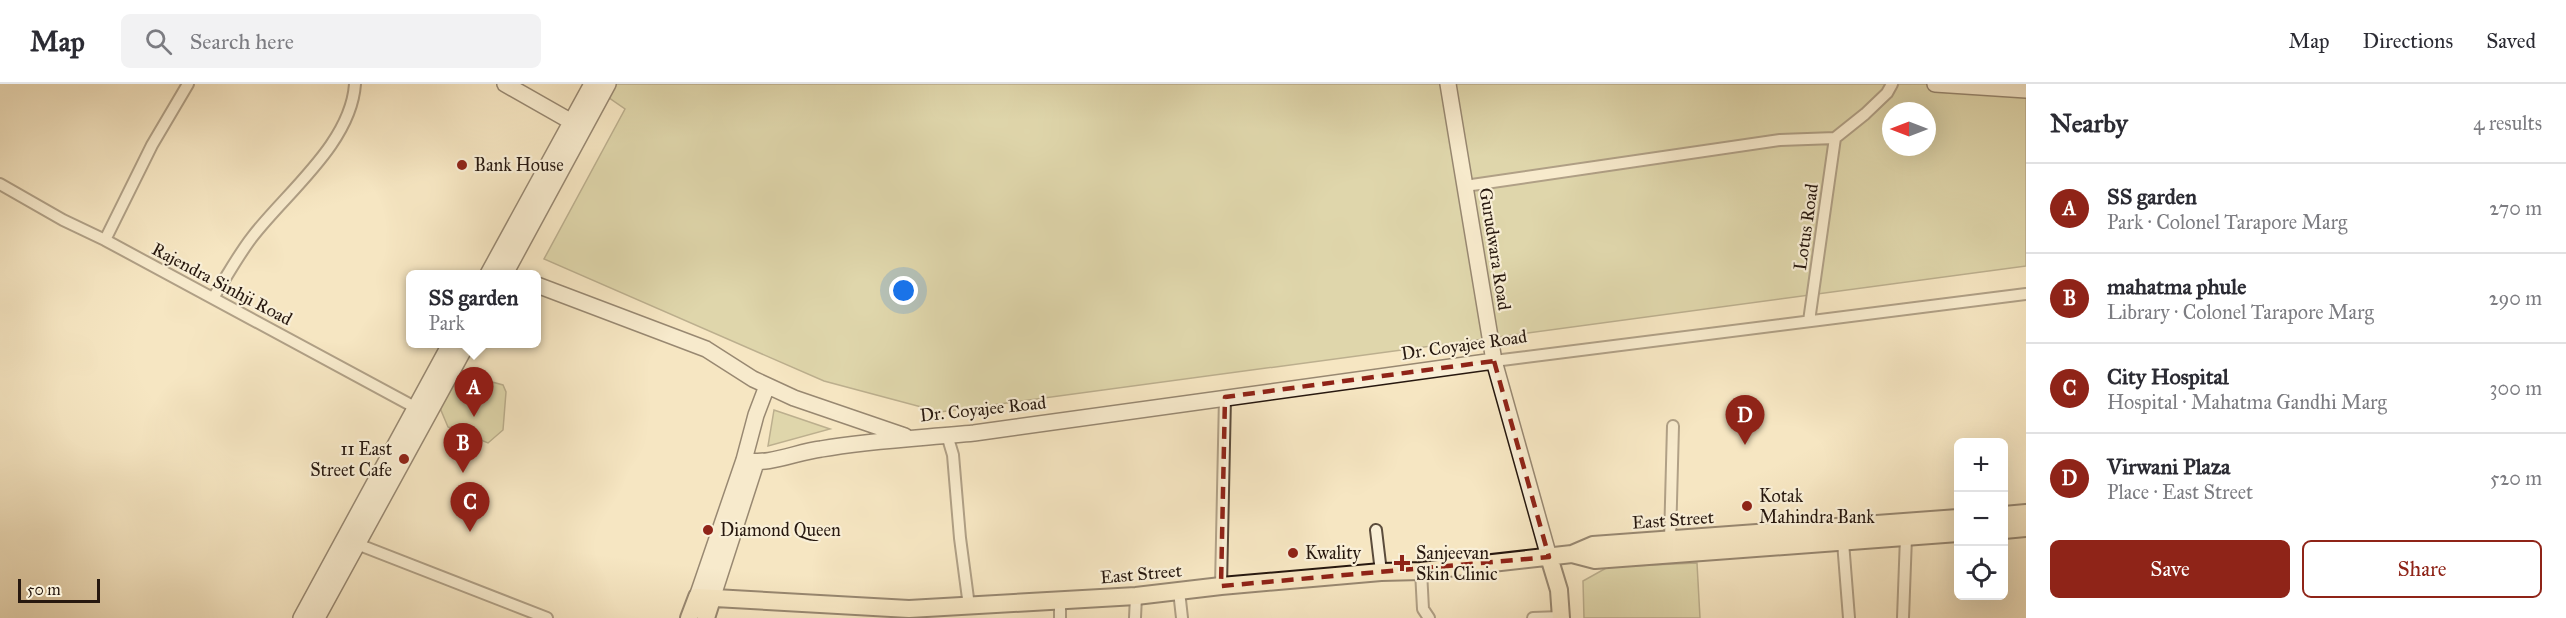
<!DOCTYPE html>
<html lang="en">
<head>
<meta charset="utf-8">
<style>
  :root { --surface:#fff; --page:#f2f2f3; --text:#2b2b33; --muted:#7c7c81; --line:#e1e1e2; --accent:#8f2418 }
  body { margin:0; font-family:"IM FELL Great Primer",serif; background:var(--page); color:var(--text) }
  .controls { position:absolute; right:18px; bottom:18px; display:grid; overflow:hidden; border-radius:9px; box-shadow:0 6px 24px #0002 }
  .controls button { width:54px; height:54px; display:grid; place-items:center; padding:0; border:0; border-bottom:2px solid var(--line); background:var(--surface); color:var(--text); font:30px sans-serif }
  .compass { position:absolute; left:1882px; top:18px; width:54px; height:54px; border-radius:50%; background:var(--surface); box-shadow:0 6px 24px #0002; rotate:270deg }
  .scale { position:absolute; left:18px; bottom:15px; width:82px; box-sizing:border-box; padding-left:6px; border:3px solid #27180f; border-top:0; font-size:16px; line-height:21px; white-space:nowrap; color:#27180f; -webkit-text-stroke:4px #f9efd7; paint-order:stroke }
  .you { position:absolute; left:904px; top:207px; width:21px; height:21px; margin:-15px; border:4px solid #fff; border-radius:50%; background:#1a73e8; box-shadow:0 0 0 9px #1a73e833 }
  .badge { display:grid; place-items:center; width:39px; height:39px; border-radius:50%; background:var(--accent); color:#fff; font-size:20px; font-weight:700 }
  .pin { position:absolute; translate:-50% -50px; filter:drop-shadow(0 2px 3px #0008) }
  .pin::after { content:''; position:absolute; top:32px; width:21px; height:18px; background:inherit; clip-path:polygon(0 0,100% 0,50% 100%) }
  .popup { position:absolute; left:406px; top:186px; width:135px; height:78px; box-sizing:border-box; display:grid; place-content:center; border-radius:9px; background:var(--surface); filter:drop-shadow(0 2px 4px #0005); font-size:20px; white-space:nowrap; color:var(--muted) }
  .popup b { font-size:22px; color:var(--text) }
  .popup::after { content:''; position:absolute; left:50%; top:100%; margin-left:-12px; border:12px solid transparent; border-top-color:var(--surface) }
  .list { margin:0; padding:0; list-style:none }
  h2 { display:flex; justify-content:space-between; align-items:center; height:78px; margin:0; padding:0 24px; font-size:26px }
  h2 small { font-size:20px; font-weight:400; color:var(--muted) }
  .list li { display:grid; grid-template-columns:39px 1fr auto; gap:18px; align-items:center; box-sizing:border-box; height:90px; padding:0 24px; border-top:2px solid var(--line) }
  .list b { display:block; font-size:22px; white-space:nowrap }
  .list p { margin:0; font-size:20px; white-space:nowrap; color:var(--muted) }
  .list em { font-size:20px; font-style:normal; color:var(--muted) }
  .actions { display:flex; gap:12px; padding:18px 24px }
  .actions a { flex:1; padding:14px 0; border:2px solid var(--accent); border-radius:9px; text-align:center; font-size:21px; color:var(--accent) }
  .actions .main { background:var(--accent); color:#fff }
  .icon { flex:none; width:33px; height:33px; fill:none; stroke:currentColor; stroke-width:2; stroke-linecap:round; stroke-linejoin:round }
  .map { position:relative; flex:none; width:2026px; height:534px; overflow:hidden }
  header { display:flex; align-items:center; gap:36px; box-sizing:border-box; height:84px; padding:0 30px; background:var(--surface); border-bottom:2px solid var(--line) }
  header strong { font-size:28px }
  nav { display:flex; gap:33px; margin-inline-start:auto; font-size:21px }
  .search { width:420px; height:54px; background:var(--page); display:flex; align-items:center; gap:15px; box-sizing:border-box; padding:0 21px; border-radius:9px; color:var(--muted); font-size:22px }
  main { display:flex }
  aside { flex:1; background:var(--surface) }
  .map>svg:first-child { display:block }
  .green { fill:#c4c38e; stroke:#766e4e; stroke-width:1.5; fill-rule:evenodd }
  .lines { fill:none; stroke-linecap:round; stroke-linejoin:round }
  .street-casing { stroke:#5b4c3c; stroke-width:14 }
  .secondary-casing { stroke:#27180f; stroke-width:18 }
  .primary-casing { stroke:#27180f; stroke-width:20 }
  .street { stroke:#f9efd7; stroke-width:10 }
  .secondary { stroke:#f9efd7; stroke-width:15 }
  .primary { stroke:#f6e6c2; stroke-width:16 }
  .marked { fill:none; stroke:#8f2418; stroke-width:4.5; stroke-dasharray:12 8; stroke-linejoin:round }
  .poi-dot { fill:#8f2418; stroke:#f9efd7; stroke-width:2 }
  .labels { text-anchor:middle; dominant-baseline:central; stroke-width:4.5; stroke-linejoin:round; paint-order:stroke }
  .poi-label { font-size:18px; fill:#27180f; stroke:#f9efd7; text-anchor:start }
  .street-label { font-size:18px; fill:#27180f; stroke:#f9efd7 }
</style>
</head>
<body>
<header>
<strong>Map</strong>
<div class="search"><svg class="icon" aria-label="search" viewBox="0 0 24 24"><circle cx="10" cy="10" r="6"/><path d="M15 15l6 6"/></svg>Search here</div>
<nav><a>Map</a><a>Directions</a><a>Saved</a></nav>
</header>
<main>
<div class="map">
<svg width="2026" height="534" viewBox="0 0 2026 534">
  <rect width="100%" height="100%" fill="#f6e6c2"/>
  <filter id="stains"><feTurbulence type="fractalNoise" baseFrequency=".00333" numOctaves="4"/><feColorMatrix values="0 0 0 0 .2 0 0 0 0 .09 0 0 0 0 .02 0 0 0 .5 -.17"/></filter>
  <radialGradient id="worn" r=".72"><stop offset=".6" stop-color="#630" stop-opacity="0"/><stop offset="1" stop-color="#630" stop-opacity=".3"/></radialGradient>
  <!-- green -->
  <path class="green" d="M589 0H2026V182L940 328 824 297 544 175 625 25ZM1891 27H1927V63H1891Z
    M481 295 503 301 506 308 503 346 488 359 448 343 440 324 454 298Z
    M774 326 830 345 768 362Z
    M1697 479 1700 534H1584L1583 497 1608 483Z"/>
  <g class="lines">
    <defs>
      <path id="street" d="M0 100 63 136 105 156 420 326
        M1465 102 1780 56 1835 54 1865 30 1887 9 1892 0
        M105 156 152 61 188 0
        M213 214C226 194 238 171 253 152 287 108 351 59 355 0
        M1809 237 1835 54
        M1494 277 2026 210
        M947 351 953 371 960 454 969 522
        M1376 446 1381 488
        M1670 456 1673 342
        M352 458 547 534
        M1843 458 1849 534
        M1421 487 1423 525 1429 534
        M1221 502 1225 313
        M1179 507 1182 534
        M1060 534V517
        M1135 534 1136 512
        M1533 534 1561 533
        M1903 534 1906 453"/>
      <path id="secondary" d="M505 0 579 42
        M1448 0 1494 277 1549 473
        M1935 0 2026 6
        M488 190 592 0
        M505 190 608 0
        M537 201 706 265 753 295 794 314 905 352
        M744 376C769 382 796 368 821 365 872 356 923 354 974 349L1494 277
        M697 513 744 376 756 331 767 302
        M712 515 756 379
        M301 534 450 260
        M317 534 467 260"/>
      <path id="primary" d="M2004 431 2026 429
        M2004 446 2026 444
        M1572 470 1595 476 1958 449
        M1549 473 1559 506 1561 534
        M689 534 697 513 909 525 1136 512 1221 502 1381 488 1421 487 1572 470 1593 461 1958 434
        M706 534 712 515"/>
    </defs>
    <!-- street casing -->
    <use href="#street" class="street-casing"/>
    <!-- secondary casing -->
    <use href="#secondary" class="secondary-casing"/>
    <!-- primary casing -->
    <use href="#primary" class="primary-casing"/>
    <!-- street -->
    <use href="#street" class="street"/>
    <!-- secondary -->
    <use href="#secondary" class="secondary"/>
    <!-- primary -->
    <use href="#primary" class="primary"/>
  </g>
  <!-- marked area -->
  <path d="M0 0H2026V534H0ZM1494 277 1549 473 1221 502 1225 313Z" fill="#f6e6c2" fill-opacity=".55" fill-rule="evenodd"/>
  <path class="marked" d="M1494 277 1549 473 1221 502 1225 313Z"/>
  <!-- markers -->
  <g class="poi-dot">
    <circle cx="462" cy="81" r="6"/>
    <circle cx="404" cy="375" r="6"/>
    <circle cx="1747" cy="422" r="6"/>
    <circle cx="708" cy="446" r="6"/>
    <circle cx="1293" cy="469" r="6"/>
    <path d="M1399 470h6v6h6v6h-6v6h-6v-6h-6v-6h6z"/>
  </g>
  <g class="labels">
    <!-- poi labels -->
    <g class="poi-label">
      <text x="474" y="81">Bank House</text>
      <text x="392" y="365" text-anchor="end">11 East<tspan x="392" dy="21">Street Cafe</tspan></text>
      <text x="1759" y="412">Kotak<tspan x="1759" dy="21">Mahindra Bank</tspan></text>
      <text x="720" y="446">Diamond Queen</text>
      <text x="1305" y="469">Kwality</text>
      <text x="1416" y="469">Sanjeevan<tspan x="1416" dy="21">Skin Clinic</tspan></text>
    </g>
    <!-- street labels -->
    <g class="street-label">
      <text transform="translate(1806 143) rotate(-82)">Lotus Road</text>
      <text transform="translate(1495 165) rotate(81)">Gurudwara Road</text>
      <text transform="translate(222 200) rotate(28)">Rajendra Sinhji Road</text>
      <text transform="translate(1464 261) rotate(-8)">Dr. Coyajee Road</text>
      <text transform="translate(983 325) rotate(-6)">Dr. Coyajee Road</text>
      <text transform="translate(1673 436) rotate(-4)">East Street</text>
      <text transform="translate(1141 490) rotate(-5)">East Street</text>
    </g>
  </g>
  <rect width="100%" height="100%" filter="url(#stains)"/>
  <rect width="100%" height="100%" fill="url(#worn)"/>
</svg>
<div class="controls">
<button>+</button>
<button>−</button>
<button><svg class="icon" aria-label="locate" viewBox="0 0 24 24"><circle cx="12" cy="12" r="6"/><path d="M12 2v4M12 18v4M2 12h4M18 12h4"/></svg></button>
</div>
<svg class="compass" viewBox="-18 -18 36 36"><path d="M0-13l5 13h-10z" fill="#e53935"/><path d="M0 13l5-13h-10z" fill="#7c7c81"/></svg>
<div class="scale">50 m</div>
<div class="you"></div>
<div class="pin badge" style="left:474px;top:333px">A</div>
<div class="popup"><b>SS garden</b>Park</div>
<div class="pin badge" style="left:463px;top:389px">B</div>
<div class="pin badge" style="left:470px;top:448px">C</div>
<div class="pin badge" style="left:1745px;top:361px">D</div>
</div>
<aside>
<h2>Nearby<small>4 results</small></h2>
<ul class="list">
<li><span class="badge">A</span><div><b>SS garden</b><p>Park · Colonel Tarapore Marg</p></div><em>270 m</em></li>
<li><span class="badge">B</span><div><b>mahatma phule</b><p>Library · Colonel Tarapore Marg</p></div><em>290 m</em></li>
<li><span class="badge">C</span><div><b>City Hospital</b><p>Hospital · Mahatma Gandhi Marg</p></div><em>300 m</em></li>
<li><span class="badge">D</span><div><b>Virwani Plaza</b><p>Place · East Street</p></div><em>520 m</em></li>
</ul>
<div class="actions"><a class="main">Save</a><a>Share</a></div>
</aside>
</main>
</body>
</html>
